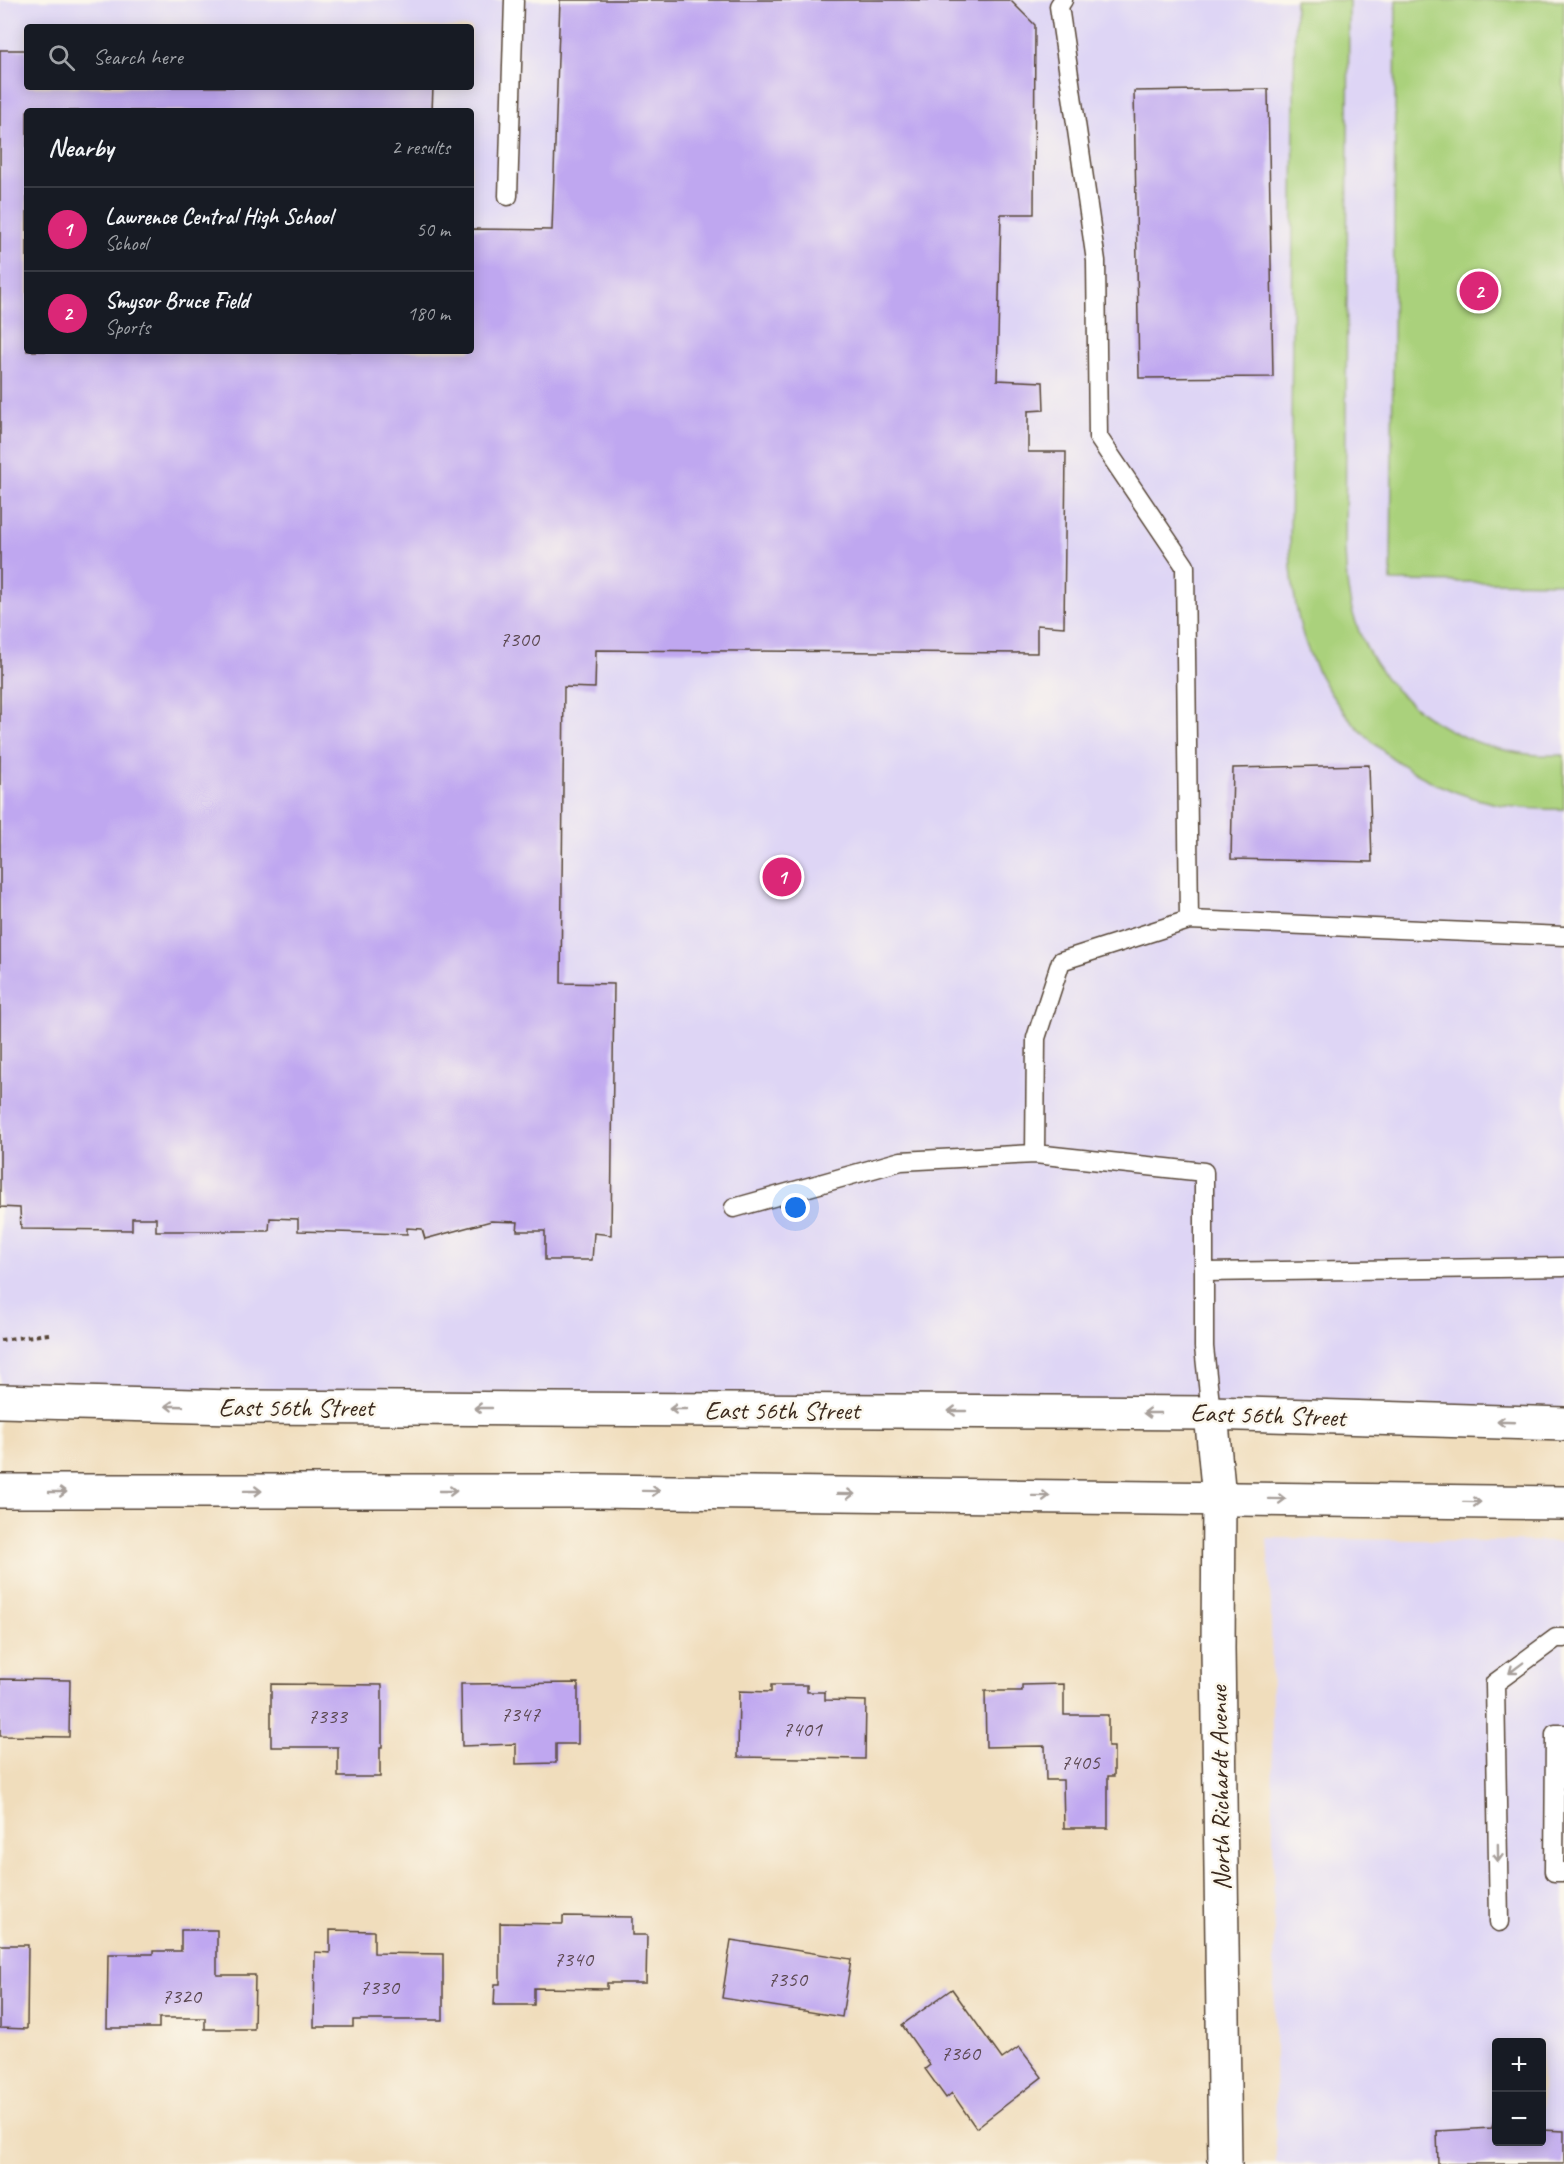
<!DOCTYPE html>
<html lang="en">
<head>
<meta charset="utf-8">
<style>
  :root { --surface:#171b24; --page:#242831; --text:#f1f3f6; --muted:#9ea1a6; --line:#363941; --accent:#db2777 }
  body { margin:0; font-family:Caveat,sans-serif; background:var(--page); color:var(--text) }
  .controls { position:absolute; right:18px; bottom:18px; display:grid; overflow:hidden; border-radius:6px; box-shadow:0 3px 15px #0003 }
  .controls button { width:54px; height:54px; display:grid; place-items:center; padding:0; border:0; border-bottom:2px solid var(--line); background:var(--surface); color:var(--text); font:30px sans-serif }
  .you { position:absolute; left:796px; top:1208px; width:21px; height:21px; margin:-15px; border:4px solid #fff; border-radius:50%; background:#1a73e8; box-shadow:0 0 0 9px #1a73e833 }
  .badge { display:grid; place-items:center; width:39px; height:39px; border-radius:50%; background:var(--accent); color:#fff; font-size:20px; font-weight:700 }
  .pin { position:absolute; translate:-50% -50%; border:3px solid #fff; box-shadow:0 2px 6px #0006 }
  .list { margin:0; padding:0; list-style:none }
  h2 { display:flex; justify-content:space-between; align-items:center; height:78px; margin:0; padding:0 24px; font-size:26px }
  h2 small { font-size:20px; font-weight:400; color:var(--muted) }
  .list li { display:grid; grid-template-columns:39px 1fr auto; gap:18px; align-items:center; box-sizing:border-box; height:84px; padding:0 24px; border-top:2px solid var(--line) }
  .list b { display:block; font-size:22px; white-space:nowrap }
  .list p { margin:0; font-size:20px; white-space:nowrap; color:var(--muted) }
  .list em { font-size:20px; font-style:normal; color:var(--muted) }
  .icon { flex:none; width:33px; height:33px; fill:none; stroke:currentColor; stroke-width:2; stroke-linecap:round; stroke-linejoin:round }
  .map { position:relative; flex:none; width:1564px; height:2164px; overflow:hidden }
  .search { position:absolute; background:var(--surface); box-shadow:0 3px 15px #0003; left:24px; top:24px; width:450px; height:66px; display:flex; align-items:center; gap:15px; box-sizing:border-box; padding:0 21px; border-radius:6px; color:var(--muted); font-size:22px }
  .panel { position:absolute; background:var(--surface); box-shadow:0 3px 15px #0003; left:24px; top:108px; width:450px; height:246px; border-radius:6px }
  .map>svg:first-child { display:block }
  .built { fill:#ded5f5; fill-rule:evenodd }
  .green { fill:#aad17b; stroke:#727e4c; stroke-width:1.5 }
  .building { fill:#bfa7f0 }
  .lines { fill:none; stroke-linecap:round; stroke-linejoin:round }
  .lane-casing { stroke:#564536; stroke-width:21 }
  .secondary-casing { stroke:#564536; stroke-width:36 }
  .primary-casing { stroke:#564536; stroke-width:36 }
  .path { stroke:#564536; stroke-width:4; stroke-dasharray:4.5 4.5; stroke-linecap:butt }
  .lane { stroke:#fff; stroke-width:18 }
  .secondary { stroke:#fff; stroke-width:33 }
  .primary { stroke:#fff; stroke-width:33 }
  .oneway { stroke:#a79f9a }
  .labels { text-anchor:middle; dominant-baseline:central; stroke-width:5; stroke-linejoin:round; paint-order:stroke }
  .number-label { font-size:22px; fill:#5c4952 }
  .street-label { font-size:26px; fill:#3b2a1e; stroke:#fbf7ec }
</style>
</head>
<body>
<div class="map">
<svg width="1564" height="2164" viewBox="0 0 1564 2164">
  <rect width="100%" height="100%" fill="#fbf7ec"/>
  <filter id="ink" filterUnits="userSpaceOnUse"><feTurbulence type="fractalNoise" baseFrequency=".0167" numOctaves="2"/><feDisplacementMap in="SourceGraphic" scale="12" xChannelSelector="R" yChannelSelector="G"/><feConvolveMatrix kernelMatrix="1 2 1 2 8 2 1 2 1" color-interpolation-filters="sRGB"/></filter>
  <filter id="wash" filterUnits="userSpaceOnUse"><feTurbulence type="fractalNoise" baseFrequency=".008" numOctaves="4" result="noise"/><feDisplacementMap in="SourceGraphic" scale="24" xChannelSelector="R" yChannelSelector="G"/><feGaussianBlur stdDeviation="1.35" result="paint"/><feColorMatrix in="noise" values="0 0 0 0 0 0 0 0 0 0 0 0 0 0 0 0 0 1.4 0 .05"/><feComposite in="paint" operator="in"/></filter>
  <g filter="url(#wash)">
    <rect width="100%" height="100%" fill="#f0ddbc"/>
    <!-- built -->
    <path class="built" d="M0 0H1564V1418L0 1403ZM27 27H471V87H27ZM27 111H471V351H27Z
      M1267 1538 1564 1542V2164H1276L1271 1607ZM1496 2042H1542V2142H1496Z"/>
    <!-- green -->
    <path class="green" d="M1295 0H1349L1345 549C1346 572 1347 594 1354 617 1381 707 1473 760 1564 755V809C1447 815 1331 742 1300 625 1294 600 1291 575 1290 549Z
      M1396 0H1564V583L1391 581Z"/>
    <g id="blocks">
      <!-- building -->
      <path class="building" d="M560 0H1010L1035 25 1034 214H1001L997 380 1043 382 1044 410 1028 411V452H1066L1064 627 1037 625V653L596 650 595 688 564 687 561 983 614 984 611 1235 594 1233 592 1260H545V1231H517L518 1222 491 1221 425 1239 422 1229 407 1228V1234L298 1231V1219L270 1218 269 1231H156V1218H132V1230L21 1229 20 1208 0 1207V50H27V87H433L432 111H27V351H471V229L552 230Z
        M1268 89 1273 377 1139 378 1134 91Z
        M1369 765 1372 862 1231 859 1233 768Z
        M0 1679 70 1680 69 1737 0 1736Z
        M578 1683V1744H556V1763L516 1764V1744L462 1746 461 1684Z
        M271 1684 382 1685V1747H380V1777H338V1747H271Z
        M1064 1684V1715H1108V1747H1114V1776H1108V1828H1064L1063 1780H1046L1045 1746 986 1747 985 1691H1022V1685Z
        M771 1685H807V1692H825V1700L866 1701 865 1759 738 1757 739 1691 771 1692Z
        M563 1916 632 1917V1935H647L646 1983H607V1989L534 1988V2005H494L495 1984H500V1923L563 1924Z
        M181 1930H217V1975H255L254 2029H205V2018H159V2028H107L108 1954H153V1951H181Z
        M330 1930 374 1931V1953L443 1954V2020H353V2027H314L315 1952 330 1953Z
        M731 1940 851 1959 842 2017 722 1998Z
        M0 1945H28L27 2029 0 2028Z
        M952 1989 1002 2059 1019 2047 1042 2077 976 2128 952 2093 946 2098 925 2069 930 2065 902 2025Z
        M1496 2112V2142H1542V2130L1564 2131V2164H1438L1437 2131 1492 2128Z"/>
    </g>
  </g>
  <g filter="url(#ink)">
    <use href="#blocks" fill-opacity="0" stroke="#564536" stroke-width="1.5"/>
    <g class="lines">
      <defs>
        <path id="lane" d="M508 196 514 0
          M1189 920 1564 936
          M1035 1154 1036 1038 1061 961 1189 920 1185 566 1098 437 1096 261 1059 6 1063 0
          M734 1208 901 1161 1035 1154 1204 1172V1347L1211 1413
          M1204 1272 1564 1267
          M1564 1734H1555L1554 1872H1564
          M1499 1922 1495 1683 1556 1638H1564"/>
        <path id="secondary" d="M1211 1413 1219 1498 1218 1648 1225 2164"/>
        <path id="primary" d="M0 1401 233 1407 1211 1413 1564 1424
          M0 1491H593L1564 1503"/>
      </defs>
      <!-- lane casing -->
      <use href="#lane" class="lane-casing"/>
      <!-- secondary casing -->
      <use href="#secondary" class="secondary-casing"/>
      <!-- primary casing -->
      <use href="#primary" class="primary-casing"/>
      <!-- path -->
      <path class="path" d="M0 1340 49 1334"/>
      <!-- lane -->
      <use href="#lane" class="lane"/>
      <!-- secondary -->
      <use href="#secondary" class="secondary"/>
      <!-- primary -->
      <use href="#primary" class="primary"/>
    </g>
    <!-- one-way arrows -->
    <defs><path id="oneway-shaft" d="M-6 0H5M1.5-3L5.5 0L1.5 3" fill="none" stroke-width="1.6" stroke-linecap="round" stroke-linejoin="round" transform="scale(1.5)"/></defs>
    <g class="oneway">
      <use href="#oneway-shaft" transform="translate(174 1406) rotate(-178)"/>
      <use href="#oneway-shaft" transform="translate(483 1408) rotate(180)"/>
      <use href="#oneway-shaft" transform="translate(678 1409) rotate(-180)"/>
      <use href="#oneway-shaft" transform="translate(957 1411) rotate(-180)"/>
      <use href="#oneway-shaft" transform="translate(1152 1413) rotate(-180)"/>
      <use href="#oneway-shaft" transform="translate(1506 1422) rotate(-178)"/>
      <use href="#oneway-shaft" transform="translate(253 1491)"/>
      <use href="#oneway-shaft" transform="translate(448 1491)"/>
      <use href="#oneway-shaft" transform="translate(651 1491) rotate(1)"/>
      <use href="#oneway-shaft" transform="translate(58 1492)"/>
      <use href="#oneway-shaft" transform="translate(846 1494) rotate(1)"/>
      <use href="#oneway-shaft" transform="translate(1041 1496) rotate(1)"/>
      <use href="#oneway-shaft" transform="translate(1277 1499) rotate(1)"/>
      <use href="#oneway-shaft" transform="translate(1472 1502) rotate(1)"/>
      <use href="#oneway-shaft" transform="translate(1516 1668) rotate(143)"/>
      <use href="#oneway-shaft" transform="translate(1498 1853) rotate(89)"/>
    </g>
  </g>
  <g class="labels">
    <!-- number labels -->
    <g class="number-label">
      <text x="519" y="639">7300</text>
      <text x="520" y="1714">7347</text>
      <text x="327" y="1716">7333</text>
      <text x="802" y="1729">7401</text>
      <text x="1080" y="1762">7405</text>
      <text x="573" y="1959">7340</text>
      <text x="787" y="1979">7350</text>
      <text x="379" y="1987">7330</text>
      <text x="181" y="1996">7320</text>
      <text x="960" y="2053">7360</text>
    </g>
    <!-- street labels -->
    <g class="street-label">
      <text x="296" y="1407">East 56th Street</text>
      <text x="782" y="1410">East 56th Street</text>
      <text transform="translate(1268 1415) rotate(2)">East 56th Street</text>
      <text transform="translate(1220 1788) rotate(-91)">North Richardt Avenue</text>
    </g>
  </g>
</svg>
<div class="controls">
<button>+</button>
<button>−</button>
</div>
<div class="you"></div>
<div class="pin badge" style="left:782px;top:877px">1</div>
<div class="pin badge" style="left:1479px;top:291px">2</div>
<div class="search"><svg class="icon" aria-label="search" viewBox="0 0 24 24"><circle cx="10" cy="10" r="6"/><path d="M15 15l6 6"/></svg>Search here</div>
<section class="panel">
<h2>Nearby<small>2 results</small></h2>
<ul class="list">
<li><span class="badge">1</span><div><b>Lawrence Central High School</b><p>School</p></div><em>50 m</em></li>
<li><span class="badge">2</span><div><b>Smysor Bruce Field</b><p>Sports</p></div><em>180 m</em></li>
</ul>
</section>
</div>
</body>
</html>
